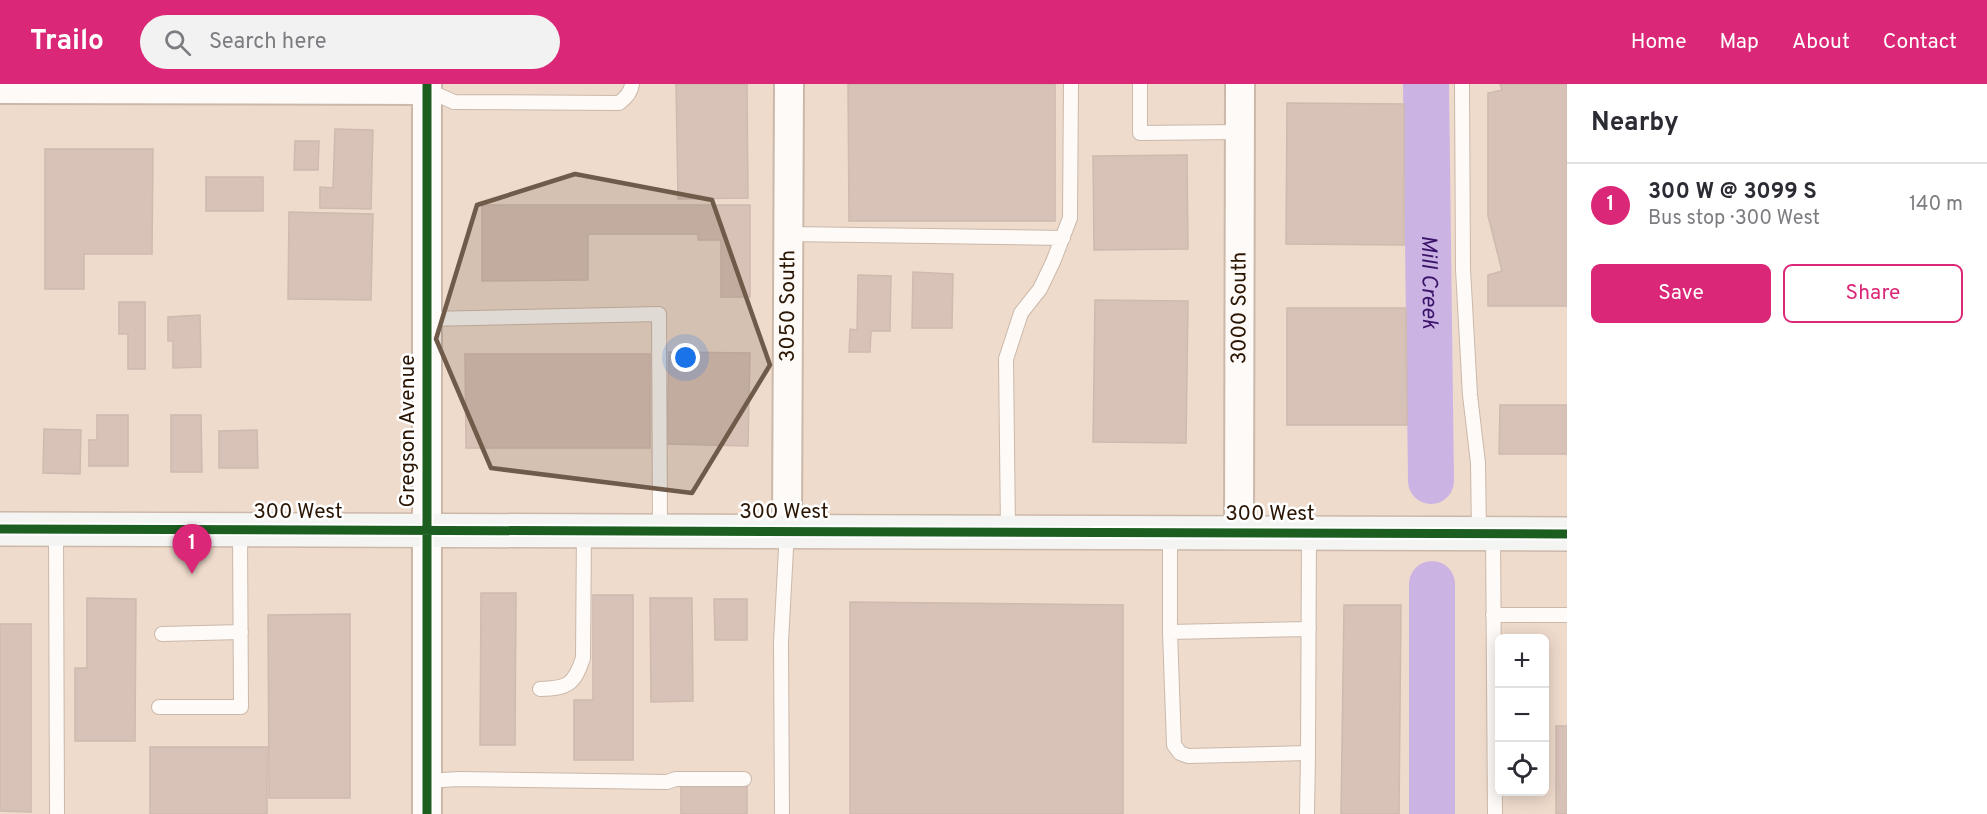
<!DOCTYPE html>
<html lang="en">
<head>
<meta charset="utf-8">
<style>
  :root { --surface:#fff; --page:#f2f2f3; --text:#2b2b33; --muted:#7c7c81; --line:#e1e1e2; --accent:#db2777 }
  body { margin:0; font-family:Overpass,sans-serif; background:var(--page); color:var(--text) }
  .controls { position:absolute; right:18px; bottom:18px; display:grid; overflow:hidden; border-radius:9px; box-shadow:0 3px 15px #0003 }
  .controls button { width:54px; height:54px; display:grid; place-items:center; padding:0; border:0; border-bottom:2px solid var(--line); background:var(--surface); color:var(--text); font:30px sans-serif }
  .you { position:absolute; left:686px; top:274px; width:21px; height:21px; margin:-15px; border:4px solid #fff; border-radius:50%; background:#1a73e8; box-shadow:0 0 0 9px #1a73e833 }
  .badge { display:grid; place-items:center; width:39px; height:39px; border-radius:50%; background:var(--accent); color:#fff; font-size:20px; font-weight:700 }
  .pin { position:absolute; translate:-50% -50px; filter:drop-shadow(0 2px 3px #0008) }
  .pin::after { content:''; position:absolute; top:32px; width:21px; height:18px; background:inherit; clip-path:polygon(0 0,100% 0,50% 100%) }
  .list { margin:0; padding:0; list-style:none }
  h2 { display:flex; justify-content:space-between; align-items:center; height:78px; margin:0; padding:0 24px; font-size:26px }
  h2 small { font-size:20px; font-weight:400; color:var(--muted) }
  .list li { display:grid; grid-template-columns:39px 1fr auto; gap:18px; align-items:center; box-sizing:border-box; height:84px; padding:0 24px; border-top:2px solid var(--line) }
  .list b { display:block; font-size:22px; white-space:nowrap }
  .list p { margin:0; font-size:20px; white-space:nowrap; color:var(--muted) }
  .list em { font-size:20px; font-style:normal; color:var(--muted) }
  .actions { display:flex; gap:12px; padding:18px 24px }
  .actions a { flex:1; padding:14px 0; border:2px solid var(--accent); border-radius:9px; text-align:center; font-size:21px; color:var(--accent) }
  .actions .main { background:var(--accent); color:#fff }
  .icon { flex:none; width:33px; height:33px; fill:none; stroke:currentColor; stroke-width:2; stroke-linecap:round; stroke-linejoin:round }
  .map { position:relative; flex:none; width:1567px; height:730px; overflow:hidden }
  header { display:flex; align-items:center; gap:36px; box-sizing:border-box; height:84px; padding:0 30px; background:var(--accent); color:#fff }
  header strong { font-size:28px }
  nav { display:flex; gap:33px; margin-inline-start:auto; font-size:21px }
  .search { width:420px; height:54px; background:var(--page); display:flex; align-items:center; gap:15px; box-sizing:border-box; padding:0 21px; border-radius:33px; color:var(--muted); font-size:22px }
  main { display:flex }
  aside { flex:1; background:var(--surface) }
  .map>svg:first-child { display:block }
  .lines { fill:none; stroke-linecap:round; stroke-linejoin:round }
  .river { stroke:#cbb4e3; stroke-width:46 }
  .building { fill:#d8c1b6; stroke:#d0b9ae; stroke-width:1.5 }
  .lane-casing { stroke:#ccb8a9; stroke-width:16 }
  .street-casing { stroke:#ccb8a9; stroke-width:32 }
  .secondary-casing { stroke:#ccb8a9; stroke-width:36 }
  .lane { stroke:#fdfaf7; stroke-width:14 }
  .street { stroke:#fdfaf7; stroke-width:28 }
  .secondary { stroke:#f4f4f3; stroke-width:33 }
  .cycleway-casing { stroke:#fff; stroke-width:13 }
  .cycleway { stroke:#1b5e20; stroke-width:9 }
  .marked { fill:#705b4a; fill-opacity:0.2; stroke:#705b4a; stroke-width:4.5; stroke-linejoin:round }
  .labels { text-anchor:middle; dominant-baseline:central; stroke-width:5; stroke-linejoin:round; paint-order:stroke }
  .street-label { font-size:21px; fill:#2b1604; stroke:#fff }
  .water-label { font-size:22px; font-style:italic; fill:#3c136a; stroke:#fff }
</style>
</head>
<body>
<header>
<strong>Trailo</strong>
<div class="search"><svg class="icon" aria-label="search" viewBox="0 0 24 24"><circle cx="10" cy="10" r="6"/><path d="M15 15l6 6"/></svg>Search here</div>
<nav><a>Home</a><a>Map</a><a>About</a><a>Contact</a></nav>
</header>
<main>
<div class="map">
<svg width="1567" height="730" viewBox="0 0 1567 730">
  <rect width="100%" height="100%" fill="#efdbcc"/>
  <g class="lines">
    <!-- river -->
    <g class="river">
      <path id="s1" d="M1426 0 1431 397"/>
      <path d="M1432 730V500"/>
    </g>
  </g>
  <!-- building -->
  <path class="building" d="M676 0H747L748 114 678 115Z
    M848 0H1055V137H849Z
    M1500 0H1567V222H1488V191L1502 187 1488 132V9L1502 6Z
    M1287 19 1404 20V161L1286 160Z
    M335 45 373 46 371 125 320 124V103L333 104Z
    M295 57H319L318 86H294Z
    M45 65H153L152 170H84V205H45Z
    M1187 71 1188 165 1094 166 1093 72Z
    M206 93H263V127H206Z
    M482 121H750V213H721V156H698V150H588V196L482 197Z
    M289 128 373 130 371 216 288 215Z
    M913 188 953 190 952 244H912Z
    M858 191 891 192 890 247H871L870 268H849L850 245 857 246Z
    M1095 216 1188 217 1186 359 1093 358Z
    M119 218H145V285H128V250H119Z
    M1287 224H1406L1407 341H1287Z
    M200 231 201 283 173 284V257H168V233Z
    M669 268 750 269 748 362 667 360Z
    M465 270H650V364H466Z
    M1500 321H1567V370H1499Z
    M97 331H128V382H89V356H97Z
    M171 331H201L202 388H171Z
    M44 345 81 346 80 390 43 389Z
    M257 346 258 384H219V347Z
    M481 509H516L515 661H480Z
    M593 511H633V676H574V616H593Z
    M87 514 136 515 135 657H75V584H87Z
    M650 514H692L693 617 651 618Z
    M714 515H747V556H715Z
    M850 518 1123 521V730H850Z
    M1344 521H1401L1399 730H1341Z
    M350 530V714H269L268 531Z
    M0 540H31V728L0 727Z
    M1556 642H1567V730H1556Z
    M150 663H267V730H150Z
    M681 699H747V730H681Z"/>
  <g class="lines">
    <defs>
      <path id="lane" d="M1140 0V49L1239 48
        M1462 0 1463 185 1470 311 1478 379 1479 450
        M427 6 454 18 619 19C626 14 631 9 632 0
        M789 150 1063 154
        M427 235 659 230 660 446
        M56 446 57 730
        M1008 447 1006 275 1021 229 1040 205 1053 178 1070 134 1071 0
        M1170 448V548L1174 661 1180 669 1188 672 1308 669 1307 730
        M1493 450 1495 730
        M1493 531H1567
        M1170 548 1309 545
        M162 550 241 548
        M540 605C568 604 574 601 583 574L584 446
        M159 623H241L240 446
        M1308 669 1309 449
        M427 697 459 695 667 698 676 695H744
        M782 730 781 558 787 446"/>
      <g id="street">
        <path d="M0 5 427 6"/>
        <path id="s2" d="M787 446 789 0"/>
        <path id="s3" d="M1239 448 1240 0"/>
        <path d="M427 730V0"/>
      </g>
      <path id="secondary" d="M0 445 1567 450"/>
    </defs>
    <!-- lane casing -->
    <use href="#lane" class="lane-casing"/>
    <!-- street casing -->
    <use href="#street" class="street-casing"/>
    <!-- secondary casing -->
    <use href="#secondary" class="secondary-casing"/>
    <!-- lane -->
    <use href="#lane" class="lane"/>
    <!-- street -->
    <use href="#street" class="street"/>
    <!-- secondary -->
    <use href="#secondary" class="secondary"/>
    <defs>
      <path id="cycleway" d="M0 445 1567 450
        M427 730V0"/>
    </defs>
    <!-- cycleway casing -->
    <use href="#cycleway" class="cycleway-casing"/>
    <!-- cycleway -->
    <use href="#cycleway" class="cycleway"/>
  </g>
  <!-- marked area -->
  <path class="marked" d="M575 90 712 116 770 281 692 409 491 384 436 255 477 121Z"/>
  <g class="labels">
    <!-- street labels -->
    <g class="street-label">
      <text stroke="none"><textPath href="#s2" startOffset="224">3050 South</textPath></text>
      <text stroke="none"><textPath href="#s3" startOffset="224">3000 South</textPath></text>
      <text transform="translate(408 347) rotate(-90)">Gregson Avenue</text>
      <text x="298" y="428">300 West</text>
      <text x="784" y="428">300 West</text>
      <text x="1270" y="430">300 West</text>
    </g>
    <!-- water labels -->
    <g class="water-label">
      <text stroke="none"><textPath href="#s1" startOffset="198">Mill Creek</textPath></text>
    </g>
  </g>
</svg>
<div class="controls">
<button>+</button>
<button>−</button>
<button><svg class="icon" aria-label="locate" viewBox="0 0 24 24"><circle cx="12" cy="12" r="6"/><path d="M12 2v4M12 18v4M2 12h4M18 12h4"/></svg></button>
</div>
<div class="you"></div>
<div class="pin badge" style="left:192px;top:490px">1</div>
</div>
<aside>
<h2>Nearby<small></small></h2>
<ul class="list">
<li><span class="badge">1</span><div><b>300 W @ 3099 S</b><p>Bus stop · 300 West</p></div><em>140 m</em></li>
</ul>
<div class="actions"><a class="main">Save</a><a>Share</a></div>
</aside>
</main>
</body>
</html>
